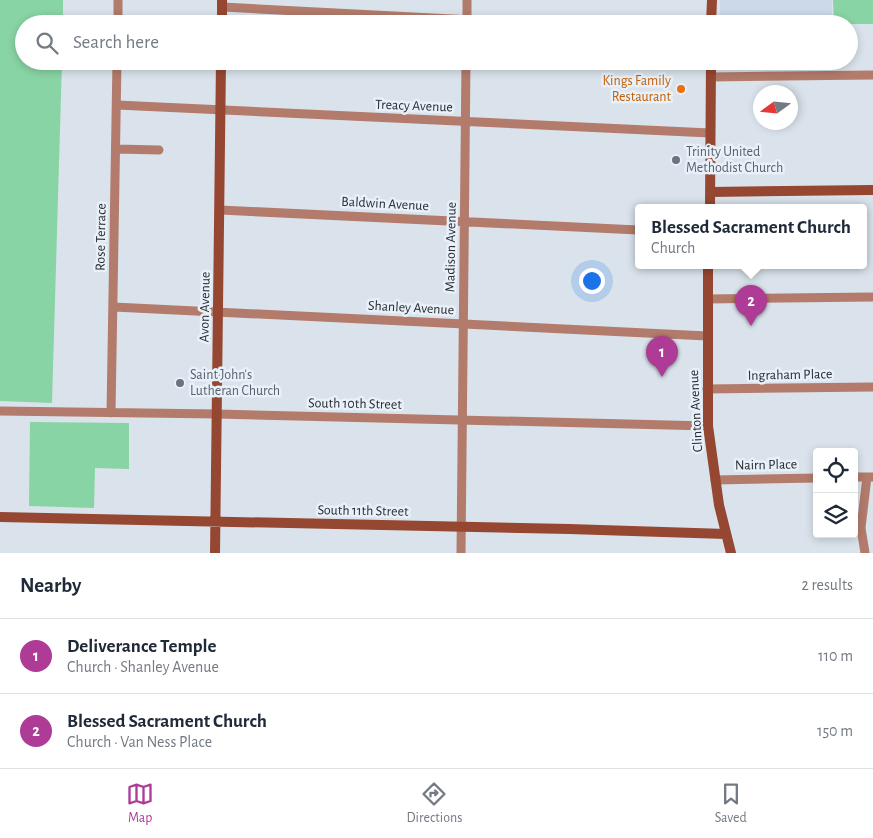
<!DOCTYPE html>
<html lang="en">
<head>
<meta charset="utf-8">
<style>
  :root { --surface:#fff; --page:#f2f2f3; --text:#1f2937; --muted:#747a83; --line:#e0e1e3; --accent:#ae3b95 }
  body { margin:0; font-family:"Alegreya Sans",sans-serif; background:var(--page); color:var(--text) }
  .controls { position:absolute; right:15px; bottom:15px; display:grid; overflow:hidden; border-radius:5px; box-shadow:0 2px 8px #0003 }
  .controls button { width:45px; height:45px; display:grid; place-items:center; padding:0; border:0; border-bottom:1px solid var(--line); background:var(--surface); color:var(--text); font:25px sans-serif }
  .compass { position:absolute; left:753px; top:85px; width:45px; height:45px; border-radius:50%; background:var(--surface); box-shadow:0 2px 8px #0003; rotate:255deg }
  .you { position:absolute; left:591px; top:280px; width:18px; height:18px; margin:-12px; border:4px solid #fff; border-radius:50%; background:#1a73e8; box-shadow:0 0 0 8px #1a73e833 }
  .badge { display:grid; place-items:center; width:32px; height:32px; border-radius:50%; background:var(--accent); color:#fff; font-size:16px; font-weight:700 }
  .pin { position:absolute; translate:-50% -41px; filter:drop-shadow(0 1px 2px #0008) }
  .pin::after { content:''; position:absolute; top:26px; width:18px; height:15px; background:inherit; clip-path:polygon(0 0,100% 0,50% 100%) }
  .popup { position:absolute; left:635px; top:204px; width:232px; height:65px; box-sizing:border-box; display:grid; place-content:center; border-radius:5px; background:var(--surface); filter:drop-shadow(0 1px 4px #0005); font-size:16px; white-space:nowrap; color:var(--muted) }
  .popup b { font-size:19px; color:var(--text) }
  .popup::after { content:''; position:absolute; left:50%; top:100%; margin-left:-10px; border:10px solid transparent; border-top-color:var(--surface) }
  .list { margin:0; padding:0; list-style:none }
  h2 { display:flex; justify-content:space-between; align-items:center; height:65px; margin:0; padding:0 20px; font-size:21px }
  h2 small { font-size:16px; font-weight:400; color:var(--muted) }
  .list li { display:grid; grid-template-columns:32px 1fr auto; gap:15px; align-items:center; box-sizing:border-box; height:75px; padding:0 20px; border-top:1px solid var(--line) }
  .list b { display:block; font-size:19px; white-space:nowrap }
  .list p { margin:0; font-size:16px; white-space:nowrap; color:var(--muted) }
  .list em { font-size:16px; font-style:normal; color:var(--muted) }
  .icon { flex:none; width:28px; height:28px; fill:none; stroke:currentColor; stroke-width:2; stroke-linecap:round; stroke-linejoin:round }
  .map { position:relative; flex:none; width:873px; height:553px; overflow:hidden }
  .search { position:absolute; background:var(--surface); box-shadow:0 2px 8px #0003; left:15px; right:15px; top:15px; height:55px; display:flex; align-items:center; gap:12px; box-sizing:border-box; padding:0 18px; border-radius:28px; color:var(--muted); font-size:19px }
  .sheet { height:215px; background:var(--surface) }
  nav { display:flex; justify-content:space-around; align-items:center; box-sizing:border-box; height:70px; border-top:1px solid var(--line); background:var(--surface); font-size:14px; color:var(--muted) }
  nav a { display:grid; justify-items:center; gap:2px }
  nav .on { color:var(--accent) }
  .map>svg:first-child { display:block }
  .built { fill:#cbd9e8 }
  .green { fill:#89d4a4 }
  .lines { fill:none; stroke-linecap:round; stroke-linejoin:round }
  .street { stroke:#b27b6b; stroke-width:9 }
  .secondary { stroke:#964731; stroke-width:10 }
  .food-dot { fill:#e8710a; stroke:#e8f0f9; stroke-width:2 }
  .worship-dot { fill:#6b7280; stroke:#e8f0f9; stroke-width:2 }
  .labels { text-anchor:middle; dominant-baseline:central; stroke-width:5; stroke-linejoin:round; paint-order:stroke }
  .food-label { font-size:14px; fill:#c56008; stroke:#e8f0f9; text-anchor:end }
  .street-label { font-size:14px; fill:#282b2f; stroke:#e8f0f9 }
  .worship-label { font-size:14px; fill:#5b616d; stroke:#e8f0f9; text-anchor:start }
</style>
</head>
<body>
<div class="map">
<svg width="873" height="553" viewBox="0 0 873 553">
  <rect width="100%" height="100%" fill="#dae3ec"/>
  <!-- built -->
  <path class="built" d="M720 0H832V24H720Z"/>
  <!-- green -->
  <path class="green" d="M0 0H63V24H24V61H62L52 403 0 401Z
    M833 0H873V24H834Z
    M30 422 129 423V469L95 468 94 508 29 506Z"/>
  <g class="lines">
    <!-- street -->
    <path class="street" d="M222 7 546 24
      M118 24V0
      M467 24V0
      M711 77 873 75
      M117 105 710 133
      M116 149 159 150
      M220 210 638 230
      M708 299 873 297
      M114 307 707 336
      M707 389 873 387
      M0 411 217 414 708 426
      M111 413 117 61
      M854 477H873
      M715 480 817 478
      M461 553 466 61
      M865 553 861 528 867 477"/>
    <!-- secondary -->
    <path class="secondary" d="M222 24V0
      M711 24 712 0
      M710 192 873 190
      M710 207 711 61
      M708 265V426L719 505 731 553
      M0 517 569 529 726 534
      M215 553 221 61"/>
  </g>
  <!-- markers -->
  <circle class="food-dot" cx="681" cy="89" r="5"/>
  <g class="worship-dot">
    <circle cx="676" cy="160" r="5"/>
    <circle cx="180" cy="383" r="5"/>
  </g>
  <g class="labels">
    <!-- food labels -->
    <g class="food-label">
      <text x="671" y="81">Kings Family<tspan x="671" dy="16">Restaurant</tspan></text>
    </g>
    <!-- street labels -->
    <g class="street-label">
      <text transform="translate(414 106) rotate(2)">Treacy Avenue</text>
      <text transform="translate(385 204) rotate(3)">Baldwin Avenue</text>
      <text transform="translate(101 237) rotate(-89)">Rose Terrace</text>
      <text transform="translate(451 247) rotate(-89)">Madison Avenue</text>
      <text transform="translate(205 307) rotate(-89)">Avon Avenue</text>
      <text transform="translate(411 308) rotate(3)">Shanley Avenue</text>
      <text transform="translate(790 375) rotate(-1)">Ingraham Place</text>
      <text transform="translate(355 404) rotate(1)">South 10th Street</text>
      <text transform="translate(696 411) rotate(-93)">Clinton Avenue</text>
      <text transform="translate(766 465) rotate(-1)">Nairn Place</text>
      <text transform="translate(363 511) rotate(1)">South 11th Street</text>
    </g>
    <!-- worship labels -->
    <g class="worship-label">
      <text x="686" y="152">Trinity United<tspan x="686" dy="16">Methodist Church</tspan></text>
      <text x="190" y="375">Saint John's<tspan x="190" dy="16">Lutheran Church</tspan></text>
    </g>
  </g>
</svg>
<div class="controls">
<button><svg class="icon" aria-label="locate" viewBox="0 0 24 24"><circle cx="12" cy="12" r="6"/><path d="M12 2v4M12 18v4M2 12h4M18 12h4"/></svg></button>
<button><svg class="icon" aria-label="layers" viewBox="0 0 24 24"><path d="M12 4l9 5-9 5-9-5zM3 14l9 5 9-5"/></svg></button>
</div>
<svg class="compass" viewBox="-18 -18 36 36"><path d="M0-13l5 13h-10z" fill="#e53935"/><path d="M0 13l5-13h-10z" fill="#747a83"/></svg>
<div class="you"></div>
<div class="pin badge" style="left:662px;top:377px">1</div>
<div class="pin badge" style="left:751px;top:326px">2</div>
<div class="popup"><b>Blessed Sacrament Church</b>Church</div>
<div class="search"><svg class="icon" aria-label="search" viewBox="0 0 24 24"><circle cx="10" cy="10" r="6"/><path d="M15 15l6 6"/></svg>Search here</div>
</div>
<section class="sheet">
<h2>Nearby<small>2 results</small></h2>
<ul class="list">
<li><span class="badge">1</span><div><b>Deliverance Temple</b><p>Church · Shanley Avenue</p></div><em>110 m</em></li>
<li><span class="badge">2</span><div><b>Blessed Sacrament Church</b><p>Church · Van Ness Place</p></div><em>150 m</em></li>
</ul>
</section>
<nav>
<a class="on"><svg class="icon" aria-label="map" viewBox="0 0 24 24"><path d="M3 6l6-2 6 2 6-2v14l-6 2-6-2-6 2zM9 4v14M15 6v14"/></svg>Map</a>
<a><svg class="icon" aria-label="directions" viewBox="0 0 24 24"><path d="M12 3l9 9-9 9-9-9zM9 14v-3h6M13 9l2 2-2 2"/></svg>Directions</a>
<a><svg class="icon" aria-label="saved" viewBox="0 0 24 24"><path d="M7 4h10v16l-5-4-5 4z"/></svg>Saved</a>
</nav>
</body>
</html>
